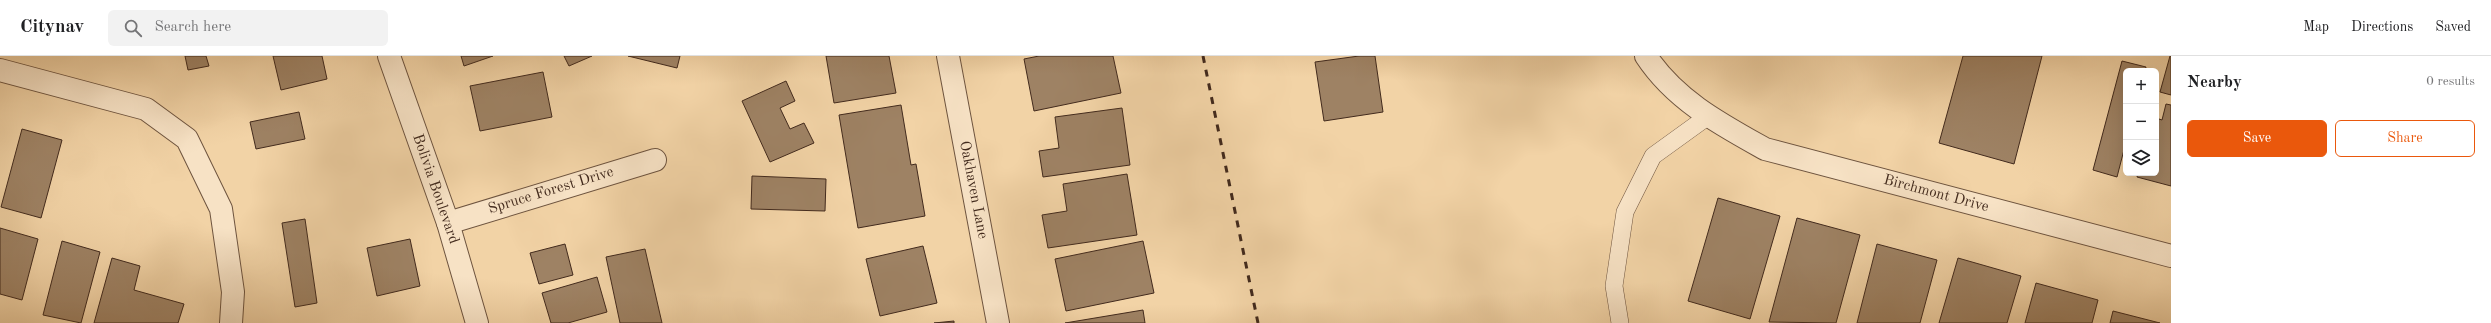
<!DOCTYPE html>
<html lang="en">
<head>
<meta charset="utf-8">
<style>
  :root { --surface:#fff; --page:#f2f2f2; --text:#202124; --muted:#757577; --line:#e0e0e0; --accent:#ea580c }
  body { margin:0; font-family:"Old Standard TT",serif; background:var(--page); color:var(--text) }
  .controls { position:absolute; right:12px; top:12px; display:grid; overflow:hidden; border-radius:6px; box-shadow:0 4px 16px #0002 }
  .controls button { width:36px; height:36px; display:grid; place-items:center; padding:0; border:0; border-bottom:1px solid var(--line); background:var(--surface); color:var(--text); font:20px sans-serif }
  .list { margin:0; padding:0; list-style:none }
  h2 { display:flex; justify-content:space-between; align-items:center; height:52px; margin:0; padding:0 16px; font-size:17px }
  h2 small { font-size:13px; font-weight:400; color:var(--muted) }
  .actions { display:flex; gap:8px; padding:12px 16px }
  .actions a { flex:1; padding:9px 0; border:1px solid var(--accent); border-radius:6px; text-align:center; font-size:14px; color:var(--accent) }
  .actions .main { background:var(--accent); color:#fff }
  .icon { flex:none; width:22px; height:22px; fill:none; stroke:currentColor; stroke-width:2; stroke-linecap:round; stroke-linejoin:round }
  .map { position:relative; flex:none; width:2171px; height:267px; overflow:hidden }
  header { display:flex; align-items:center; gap:24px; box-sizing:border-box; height:56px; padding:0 20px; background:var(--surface); border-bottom:1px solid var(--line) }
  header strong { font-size:19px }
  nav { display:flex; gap:22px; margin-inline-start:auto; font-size:14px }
  .search { width:280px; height:36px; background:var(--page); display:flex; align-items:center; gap:10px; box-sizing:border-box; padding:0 14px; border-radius:6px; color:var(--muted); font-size:15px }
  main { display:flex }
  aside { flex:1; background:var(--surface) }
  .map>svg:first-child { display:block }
  .building { fill:#9e8264; stroke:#422a1d }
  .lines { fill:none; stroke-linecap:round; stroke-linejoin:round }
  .service-casing { stroke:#6e543f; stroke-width:18 }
  .minor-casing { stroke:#6e543f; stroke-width:24 }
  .tertiary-casing { stroke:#6e543f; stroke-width:24 }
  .service { stroke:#f7e2c5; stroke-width:17 }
  .minor { stroke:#f7e2c5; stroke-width:22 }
  .tertiary { stroke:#f7e2c5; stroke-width:22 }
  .rail { stroke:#422a1d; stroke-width:3; stroke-dasharray:7 7; stroke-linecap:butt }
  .labels { text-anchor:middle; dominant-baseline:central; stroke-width:4; stroke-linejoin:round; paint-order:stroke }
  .street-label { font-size:15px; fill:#422a1d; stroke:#f7e2c5 }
</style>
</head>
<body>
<header>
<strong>Citynav</strong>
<div class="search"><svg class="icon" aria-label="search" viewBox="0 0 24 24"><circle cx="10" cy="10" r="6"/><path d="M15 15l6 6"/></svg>Search here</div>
<nav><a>Map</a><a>Directions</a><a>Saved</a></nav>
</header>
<main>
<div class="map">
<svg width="2171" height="267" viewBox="0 0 2171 267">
  <rect width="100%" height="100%" fill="#f2d3a6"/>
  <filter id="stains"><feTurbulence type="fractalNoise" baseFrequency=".005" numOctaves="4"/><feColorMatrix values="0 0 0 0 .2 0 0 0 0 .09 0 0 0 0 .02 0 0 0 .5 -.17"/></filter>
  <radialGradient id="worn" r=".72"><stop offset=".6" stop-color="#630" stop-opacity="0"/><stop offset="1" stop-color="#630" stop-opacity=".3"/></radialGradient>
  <!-- building -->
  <path class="building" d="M185 0H206L209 10 188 14Z
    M273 0H322L327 23 281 34Z
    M461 0H493L464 10Z
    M564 0H592L569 10Z
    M628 0H680L677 12Z
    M826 0H889L896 37 834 47Z
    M1039 0H1113L1121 37 1034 55 1024 3Z
    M1359 0H1375L1383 56 1324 65 1315 6Z
    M1963 0H2042L2014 108 1939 87Z
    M2170 0H2171V39L2160 36Z
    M2122 5 2146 11 2145 15H2126V86L2117 121 2093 114Z
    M543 16 552 61 480 75 470 30Z
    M786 25 795 45 780 52 790 73 804 67 814 87 770 106 742 45Z
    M2166 48 2171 49V130L2137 121 2138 117H2156V62L2162 64Z
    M901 49 911 109 916 108 925 160 858 172 839 59Z
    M1122 52 1130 109 1043 121 1039 95 1059 92 1055 61Z
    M299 56 305 83 256 93 250 66Z
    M22 73 62 84 41 162 1 151Z
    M1127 118 1137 179 1048 192 1042 159 1067 155 1063 128Z
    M752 120 826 123 825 155 751 153Z
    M1718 142 1780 160 1750 263 1688 245Z
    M1797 162 1860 179 1836 267 1769 266Z
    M305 163 317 247 295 251 282 167Z
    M0 172 38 183 22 244 0 238Z
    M410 183 420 230 377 240 367 192Z
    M62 185 100 196 81 267 43 259Z
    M1143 185 1154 237 1066 255 1055 203Z
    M565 188 573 219 539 228 530 197Z
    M1877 188 1937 204 1920 267H1857Z
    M923 190 937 247 880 260 866 203Z
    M645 193 662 267H620L606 201Z
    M112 202 140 210 134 234 184 248 178 267H94Z
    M1958 202 2021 220 2007 267H1939Z
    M597 221 607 256 568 267H551L542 237Z
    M2036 227 2098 244 2092 267H2025Z
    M1143 254 1145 267H1065Z
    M2113 255 2160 267H2110Z
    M954 265V267H934Z"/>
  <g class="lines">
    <defs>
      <path id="service" d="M1620 267 1614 230 1625 156 1653 100 1707 61"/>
      <path id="minor" d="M948 0 998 267
        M1646 0C1675 44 1720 68 1765 93L2171 200
        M0 14 146 53 187 83 221 153 233 236 231 267
        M448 167 655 104"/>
      <path id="tertiary" d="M389 0 448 167 477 267"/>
    </defs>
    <!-- service casing -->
    <use href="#service" class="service-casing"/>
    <!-- minor casing -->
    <use href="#minor" class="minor-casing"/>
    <!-- tertiary casing -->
    <use href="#tertiary" class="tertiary-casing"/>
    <!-- service -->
    <use href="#service" class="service"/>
    <!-- minor -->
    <use href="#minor" class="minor"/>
    <!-- tertiary -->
    <use href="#tertiary" class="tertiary"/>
    <!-- rail -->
    <path class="rail" d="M1203 0 1258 267"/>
  </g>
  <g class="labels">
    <!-- street labels -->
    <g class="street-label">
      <text transform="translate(435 133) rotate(71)">Bolivia Boulevard</text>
      <text transform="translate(973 134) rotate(79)">Oakhaven Lane</text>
      <text transform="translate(551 135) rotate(-17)">Spruce Forest Drive</text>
      <text transform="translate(1936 138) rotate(15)">Birchmont Drive</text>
    </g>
  </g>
  <rect width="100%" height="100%" filter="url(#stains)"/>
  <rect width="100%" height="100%" fill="url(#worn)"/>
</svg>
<div class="controls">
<button>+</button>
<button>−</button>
<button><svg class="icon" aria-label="layers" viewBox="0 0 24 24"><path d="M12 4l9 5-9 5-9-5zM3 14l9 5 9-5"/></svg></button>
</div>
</div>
<aside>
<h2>Nearby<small>0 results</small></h2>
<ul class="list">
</ul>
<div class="actions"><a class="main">Save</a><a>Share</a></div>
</aside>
</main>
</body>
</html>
